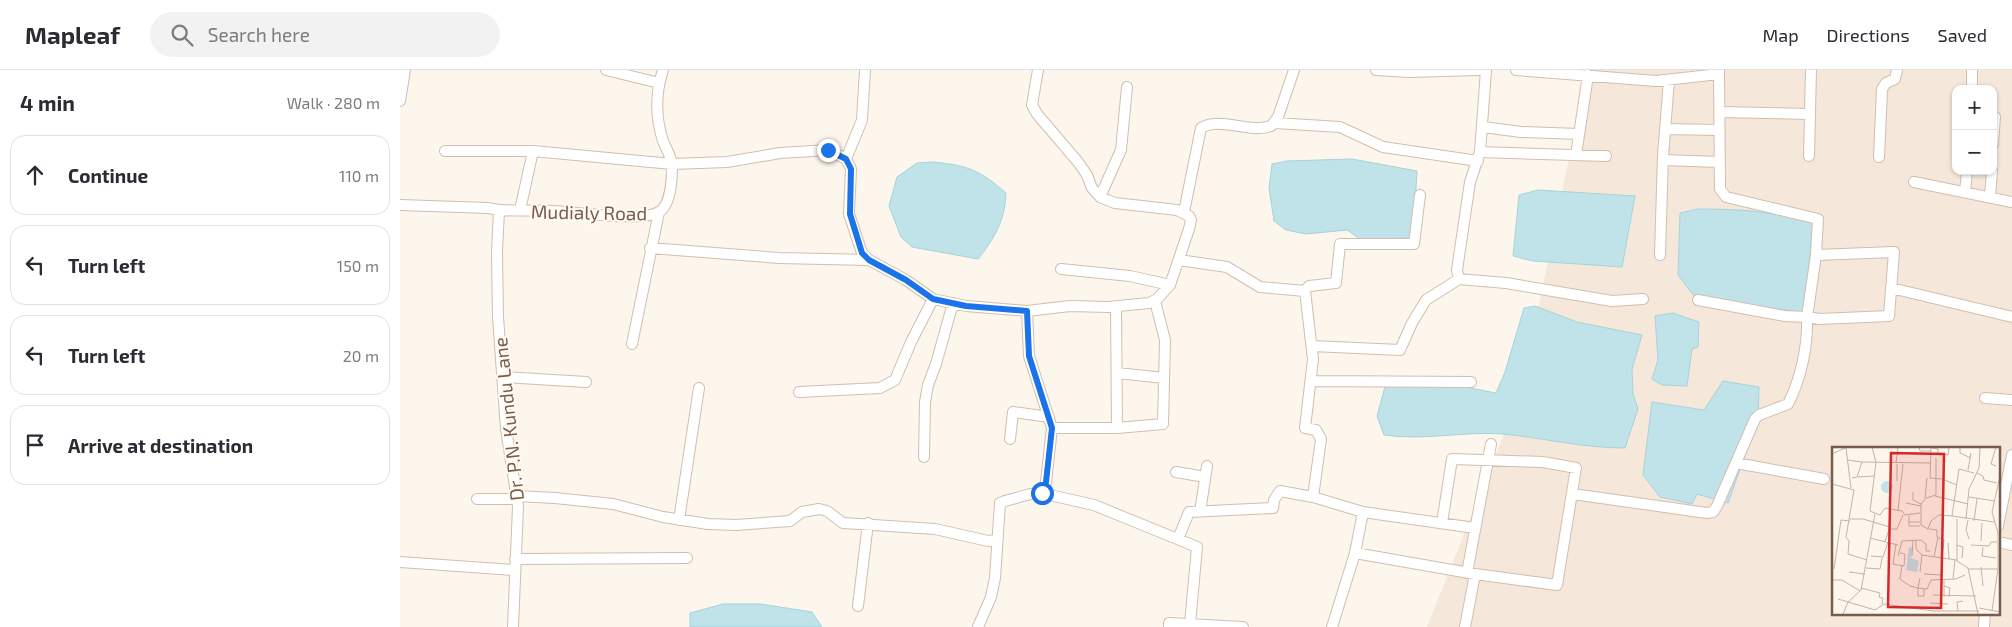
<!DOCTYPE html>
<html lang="en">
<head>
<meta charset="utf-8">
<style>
  :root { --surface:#fff; --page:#f2f2f3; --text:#2b2b33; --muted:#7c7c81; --line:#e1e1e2 }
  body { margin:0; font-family:"Exo 2",sans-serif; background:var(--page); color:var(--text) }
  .controls { position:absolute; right:15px; top:15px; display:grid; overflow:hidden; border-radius:10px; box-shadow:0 1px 4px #0004 }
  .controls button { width:45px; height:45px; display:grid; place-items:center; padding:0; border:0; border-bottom:1px solid var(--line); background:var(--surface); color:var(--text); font:25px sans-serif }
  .stop { position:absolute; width:15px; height:15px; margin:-11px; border:4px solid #1a73e8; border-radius:50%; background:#fff }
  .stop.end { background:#1a73e8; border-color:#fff; box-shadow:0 1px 5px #0008 }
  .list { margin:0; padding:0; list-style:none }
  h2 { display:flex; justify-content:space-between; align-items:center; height:65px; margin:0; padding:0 20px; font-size:21px }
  h2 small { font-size:16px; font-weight:400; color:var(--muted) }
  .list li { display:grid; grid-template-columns:32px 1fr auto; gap:15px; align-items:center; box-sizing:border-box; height:80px; margin:0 10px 10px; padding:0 10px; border:1px solid var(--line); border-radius:15px }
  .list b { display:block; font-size:19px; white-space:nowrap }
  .list em { font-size:16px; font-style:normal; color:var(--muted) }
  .icon { flex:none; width:28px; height:28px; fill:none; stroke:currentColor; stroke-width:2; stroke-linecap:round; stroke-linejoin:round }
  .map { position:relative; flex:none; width:1612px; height:557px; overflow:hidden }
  header { display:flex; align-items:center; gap:30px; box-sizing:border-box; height:70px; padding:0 25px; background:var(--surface); border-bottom:1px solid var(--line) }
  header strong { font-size:24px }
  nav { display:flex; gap:28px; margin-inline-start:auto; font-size:18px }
  .search { width:350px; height:45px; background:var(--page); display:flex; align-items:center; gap:12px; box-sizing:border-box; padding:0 18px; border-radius:28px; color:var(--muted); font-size:19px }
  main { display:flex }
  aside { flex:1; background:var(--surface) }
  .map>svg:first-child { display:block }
  .residential { fill:#f5e8da; fill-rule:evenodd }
  .water { fill:#bfe3e8; stroke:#a5d3da }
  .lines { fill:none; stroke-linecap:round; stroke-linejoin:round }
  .street-casing { stroke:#d1beb0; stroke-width:12 }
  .street { stroke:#fff; stroke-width:10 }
  .route { stroke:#1a73e8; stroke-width:6 }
  .labels { text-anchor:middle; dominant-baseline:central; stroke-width:4; stroke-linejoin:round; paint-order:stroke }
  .street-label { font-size:19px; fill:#7a5c4d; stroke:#fffaf3 }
  .inset-road { fill:none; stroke:#c5b3a7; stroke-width:1 }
  .view { fill:#d62828; fill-opacity:0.15; stroke:#d62828; stroke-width:2.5 }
  .inset-edge { fill:none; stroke:#7a5c4d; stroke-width:2.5 }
</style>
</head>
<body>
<header>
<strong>Mapleaf</strong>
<div class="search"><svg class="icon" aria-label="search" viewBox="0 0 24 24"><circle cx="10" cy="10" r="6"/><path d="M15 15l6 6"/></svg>Search here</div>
<nav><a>Map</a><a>Directions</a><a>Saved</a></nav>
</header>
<main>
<aside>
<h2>4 min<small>Walk · 280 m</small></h2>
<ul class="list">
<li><svg class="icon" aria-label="ahead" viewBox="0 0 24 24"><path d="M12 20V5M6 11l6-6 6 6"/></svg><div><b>Continue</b></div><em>110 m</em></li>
<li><svg class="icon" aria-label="left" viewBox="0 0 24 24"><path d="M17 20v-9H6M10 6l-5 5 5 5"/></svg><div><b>Turn left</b></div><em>150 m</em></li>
<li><svg class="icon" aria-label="left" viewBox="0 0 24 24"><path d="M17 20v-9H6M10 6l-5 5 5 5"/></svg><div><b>Turn left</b></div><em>20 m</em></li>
<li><svg class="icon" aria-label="arrive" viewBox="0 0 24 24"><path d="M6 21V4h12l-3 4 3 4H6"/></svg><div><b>Arrive at destination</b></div></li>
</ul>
</aside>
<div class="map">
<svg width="1612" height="557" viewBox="0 0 1612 557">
  <rect width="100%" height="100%" fill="#fdf6ec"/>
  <!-- residential -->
  <path class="residential" d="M1187 0H1612V557H1027L1122 319ZM1556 19H1593V101H1556ZM1433 378H1598V543H1433Z"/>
  <!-- water -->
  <path class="water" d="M952 89 1017 101 1013 168 960 169 947 160 906 164 886 160 874 151 869 118 872 94 887 91Z
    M532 92C567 95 580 100 606 123 605 150 595 168 578 189L512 177 501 167 489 136 497 107 517 93Z
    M1138 120 1235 126 1222 197 1133 191 1113 186 1119 125Z
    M1298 139C1337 139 1376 141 1413 153L1404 243 1294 226 1278 205 1280 143Z
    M1135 236 1177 252 1242 265 1232 299 1233 324 1238 339 1225 378C1183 378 1144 368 1103 364 1063 361 1024 371 984 365L977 346 986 313 1035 311 1096 323 1105 302 1124 238Z
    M1273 243 1299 252 1298 277 1292 279 1287 316 1262 315 1252 309 1258 290 1255 246Z
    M1323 311 1359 317 1358 349 1328 433 1297 424 1292 434 1260 427 1243 405 1252 332 1304 340Z
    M323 534H361L412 542 422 557H290V543Z"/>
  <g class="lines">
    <defs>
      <path id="street" d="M206 0 259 13
        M976 0 1009 2 1079 0
        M1086 0 1080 82 1070 112 1057 200 1059 209 1106 213 1212 231 1243 229
        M1116 0 1256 11 1319 4
        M1319 0 1320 119 1326 127 1418 149 1416 185 1407 247 1419 249 1489 246 1494 182 1416 185
        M1572 19V0
        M0 31 5 0
        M1319 42 1409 44
        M875 53 940 57 983 77 1078 91
        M1083 57 1121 62 1179 64
        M1265 59 1319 60
        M1593 74 1595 47
        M45 81H133L272 94 327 92 380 83 428 80 446 89 451 99 449 144 462 183 469 190 506 210 533 229 566 236 627 241 670 236 708 237 749 233 757 229 770 215 789 159 791 150 789 146 777 140 715 133 700 127 692 118 687 105 678 92 637 44 632 35 638 0
        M1080 82 1206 86
        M1176 85 1188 5
        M1409 86 1411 0
        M1479 87 1482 19 1486 13 1495 9 1497 0
        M446 89 462 50 465 0
        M1263 90 1320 92
        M1514 112 1612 132
        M1565 122 1567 101
        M1020 125 1014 174H940L936 213 909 216 905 221 913 289 905 358 916 360 921 369 913 427 963 442 1075 458
        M700 127 721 80 727 17
        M1590 127 1592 101
        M0 135 88 138C109 143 131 139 153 141 175 142 242 152 259 142 271 135 272 108 272 96 272 88 266 78 263 71 255 46 255 24 263 0
        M99 140 97 182 98 247 106 359 118 436 113 557
        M120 140 133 81
        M784 142 801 58C821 46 849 64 871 56L878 47 894 0
        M250 178 379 188 469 190
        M1260 185 1263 86 1269 10
        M779 190 827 197 860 217 905 221
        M661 199 730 206 770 215
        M1491 218 1612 247
        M232 274 259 142
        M912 276 1000 280 1012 253 1026 230 1059 209
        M717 303 764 308
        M103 307 186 312
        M911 311 1071 312
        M399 322 480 318 495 310 511 272 533 229
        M1585 328 1612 330
        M652 358H717L716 237
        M717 358 763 354 765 270 755 231
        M610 369 613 342 649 347
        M524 387 525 332 528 315 536 294 553 233
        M1336 393 1424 409
        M776 402 805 407
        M641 423 694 435 797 477 790 554
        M1173 424 1307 443 1313 442 1317 436 1355 349 1359 345 1388 334C1401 309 1408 275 1407 247L1385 246 1298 230
        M116 426 155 428 213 434 263 447 308 454 336 455 390 451 402 442 419 439 427 441 443 453 535 459 588 471 597 470
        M77 429H117
        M800 442 807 396
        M279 450 299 318
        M1598 456 1612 385
        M778 469 789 442 873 438 874 430 880 421 913 427
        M1598 472 1612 475
        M955 483 1075 504 1157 515 1176 398 1143 392 1052 389 1042 453
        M115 489 287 488
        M0 492 114 500
        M1067 503 1091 374
        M458 536 468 453
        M578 557 591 527 595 508 600 433C606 430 610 430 616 428 627 425 629 423 641 423L646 412 652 358 629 286 627 241
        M769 557V553L843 557
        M932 557 955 483 963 442
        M1065 557 1075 504
        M1584 557 1585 543"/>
    </defs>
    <!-- street casing -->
    <use href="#street" class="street-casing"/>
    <!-- street -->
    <use href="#street" class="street"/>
  </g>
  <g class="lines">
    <!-- route -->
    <path class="route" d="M428 80 446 89 451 99 450 144 462 183 469 190 506 210 533 229 566 236 627 241 629 286 652 358 646 412 642 423"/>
  </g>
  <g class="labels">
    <!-- street labels -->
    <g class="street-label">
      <text transform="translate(189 142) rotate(1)">Mudialy Road</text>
      <text transform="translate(108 349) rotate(-96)">Dr. P.N. Kundu Lane</text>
    </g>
  </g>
  <!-- overview -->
  <g transform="translate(1432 377)">
    <rect width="168" height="168" fill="#fdf6ec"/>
    <path d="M49 40a6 6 0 1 1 12 0a6 6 0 1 1-12 0ZM77 100 81 101 79 111 87 114 85 125 74 123Z" fill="#bfe3e8"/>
    <path class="inset-road" d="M40 0 44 15 38 64 48 68 53 61 70 64 73 68 88 66M87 0 88 4H99M99 0 98 31 110 32 125 38M128 0V6L139 11M14 1 19 41M100 1 106 2V6L116 8 117 0M0 7 15 0M104 11V48L94 51 89 57V78L96 82 99 74 107 68 120 69M16 13 30 15 25 30 20 31M30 15 98 16M64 16 66 0M164 19 159 17 164 0M136 23 139 6M142 26 127 22 120 69 162 75M145 26 151 29 152 33 165 36M26 30 42 29M65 34V17M0 37 22 43 14 90 17 94 16 107 35 113M81 45V53L89 57M103 49 136 57M137 50 163 54M93 51 95 31M74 56 89 59M66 63 71 17M77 69V75H88M18 72H31L58 80 53 94M125 72V114L136 121 146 167M134 72 137 42 147 21 148 0M136 73 134 83 137 92M142 74 145 52M77 75V79H88M58 82H65L71 68M97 82 105 83V90L112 93 110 111 125 113M38 91 66 98M84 94V102L90 108M149 94 150 76M116 96 117 112M64 97 61 117 72 119 73 107 68 106M124 98 131 100 130 111M139 98 157 99 159 95H165M151 100 150 109 164 111M39 109 51 110 56 95M66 109 70 94 89 93 94 97V104H98M80 109 81 93M102 110 106 90M70 118 68 132 78 139 86 141 88 131M149 120 151 139M34 121 48 122 50 111M2 122 9 73 18 74M136 122H166M17 125 33 127M88 125 90 108 110 111 109 133M92 127 109 128M121 132 123 113M0 133H10L28 144M112 133V150M112 139 118 141 117 150M29 141 48 146 47 150 51 151 50 157M92 142V149H86V141L95 142 99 133 124 132 133 128M101 148 144 149M6 152 43 163 52 157 101 164H147M98 156 116 157M147 161 168 165M126 164 125 155 131 154M160 164 166 122V86L160 65 168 29M11 167 16 155 29 143 43 67"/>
    <path class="view" d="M59 6 112 7 109 161 56 160Z"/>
    <rect width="168" height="168" class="inset-edge"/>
  </g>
</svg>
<div class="controls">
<button>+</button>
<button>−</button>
</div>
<div class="stop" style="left:642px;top:423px"></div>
<div class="stop end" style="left:428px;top:80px"></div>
</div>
</main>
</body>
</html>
